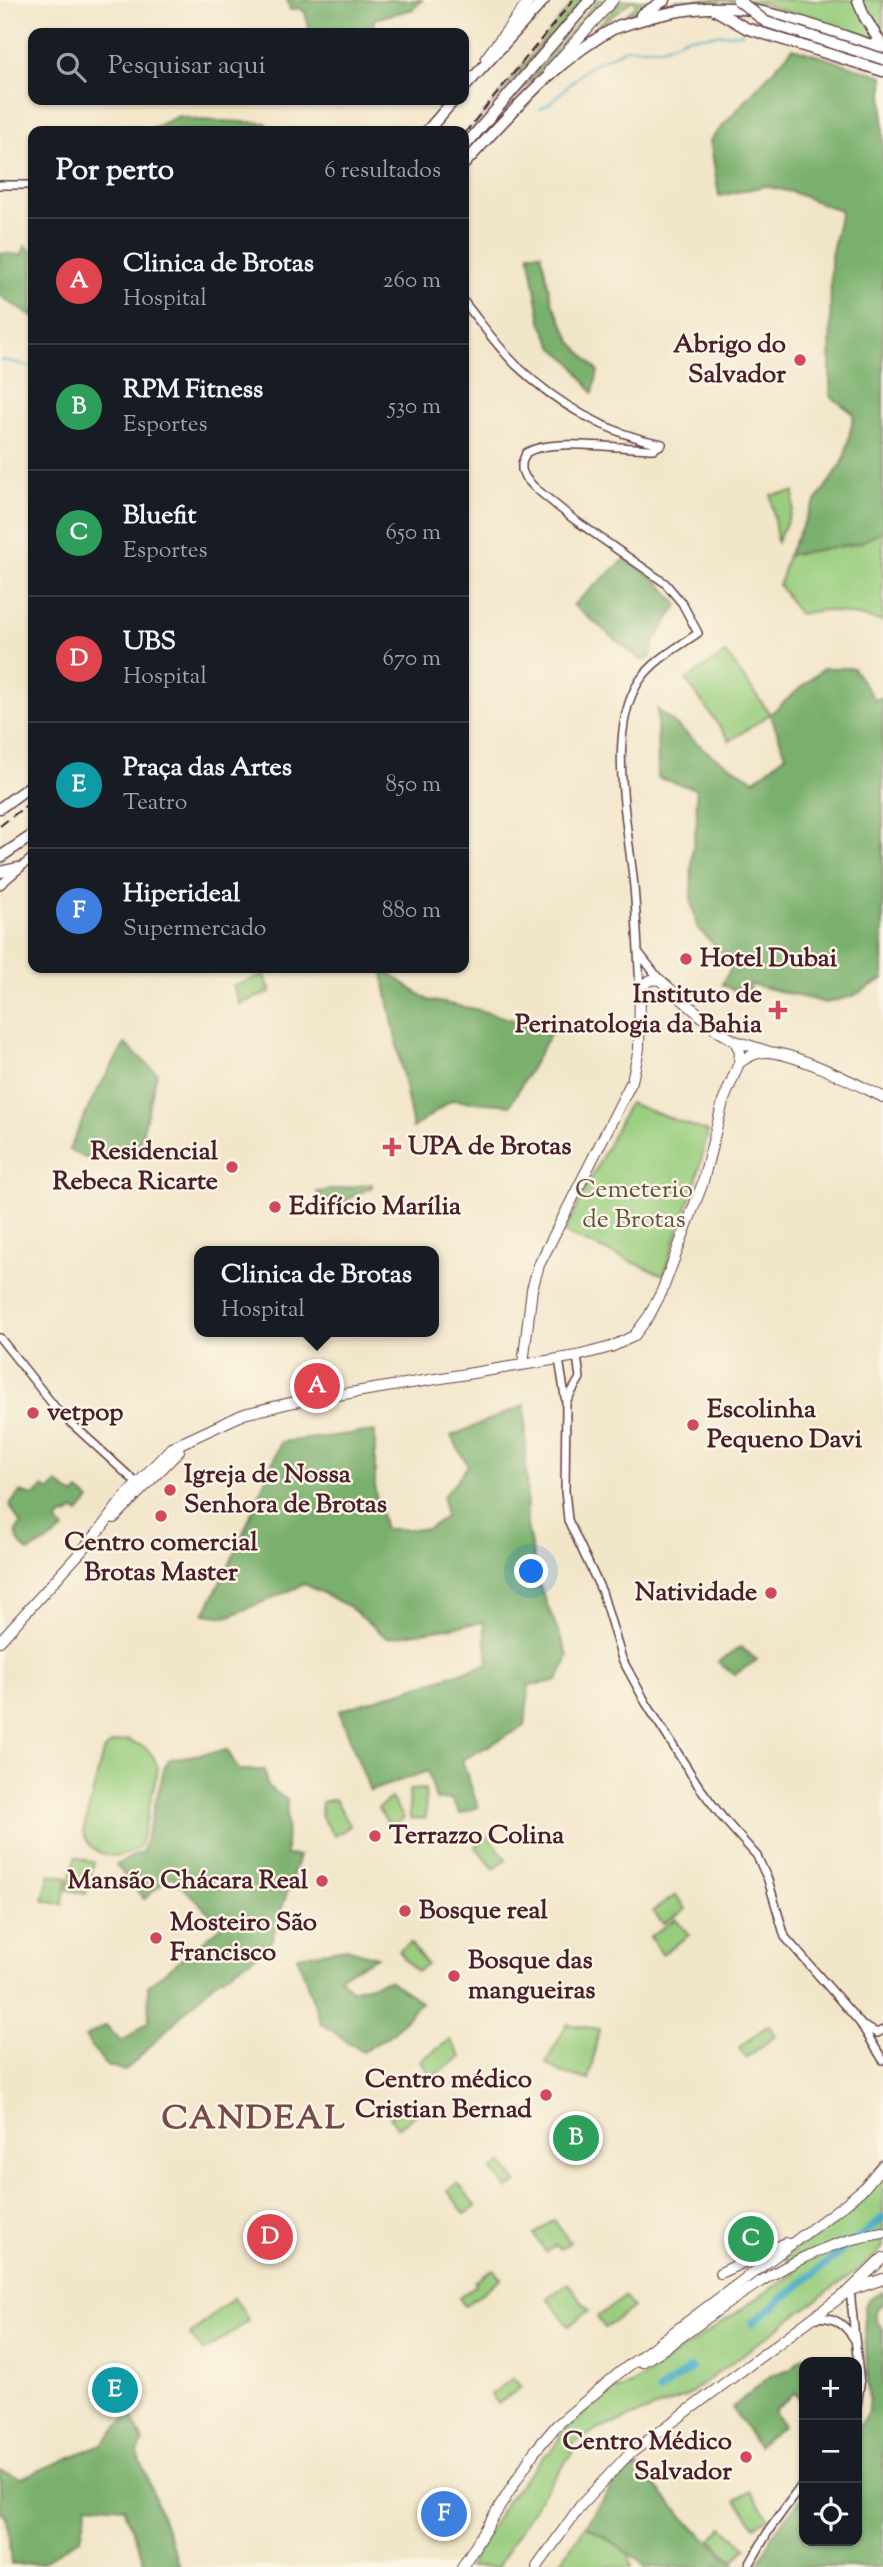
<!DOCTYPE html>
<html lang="pt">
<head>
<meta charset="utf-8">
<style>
  :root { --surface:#171b24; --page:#242831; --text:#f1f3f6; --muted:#9ea1a6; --line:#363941; --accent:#8c9099 }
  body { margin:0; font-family:"Sorts Mill Goudy",serif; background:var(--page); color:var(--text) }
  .controls { position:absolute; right:21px; bottom:21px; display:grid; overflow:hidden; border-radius:14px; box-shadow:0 2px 5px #0004 }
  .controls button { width:63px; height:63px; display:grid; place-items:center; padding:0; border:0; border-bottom:2px solid var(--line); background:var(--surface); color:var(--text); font:35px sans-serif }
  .you { position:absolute; left:532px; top:1572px; width:24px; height:24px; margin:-18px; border:5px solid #fff; border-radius:50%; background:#1a73e8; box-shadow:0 0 0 10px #1a73e833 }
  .badge { display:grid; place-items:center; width:46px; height:46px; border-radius:50%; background:var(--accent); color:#fff; font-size:23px; font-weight:700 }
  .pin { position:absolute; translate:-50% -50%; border:4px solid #fff; box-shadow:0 2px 7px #0006 }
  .popup { position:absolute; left:194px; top:1246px; width:245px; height:91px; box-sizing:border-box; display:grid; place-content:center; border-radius:14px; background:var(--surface); filter:drop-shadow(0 2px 5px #0005); font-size:23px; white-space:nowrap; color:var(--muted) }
  .popup b { font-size:26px; color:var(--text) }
  .popup::after { content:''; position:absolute; left:50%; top:100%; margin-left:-14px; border:14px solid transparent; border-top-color:var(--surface) }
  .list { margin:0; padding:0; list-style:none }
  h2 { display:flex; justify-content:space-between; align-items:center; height:91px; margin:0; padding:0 28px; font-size:30px }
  h2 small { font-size:23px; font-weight:400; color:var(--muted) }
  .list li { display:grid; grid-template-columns:46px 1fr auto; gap:21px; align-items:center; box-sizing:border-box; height:126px; padding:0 28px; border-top:2px solid var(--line) }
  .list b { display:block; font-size:26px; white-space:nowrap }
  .list p { margin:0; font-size:23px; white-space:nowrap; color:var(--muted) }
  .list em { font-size:23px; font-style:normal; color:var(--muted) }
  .icon { flex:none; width:38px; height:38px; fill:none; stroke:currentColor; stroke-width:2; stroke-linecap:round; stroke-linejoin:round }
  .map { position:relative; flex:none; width:883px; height:2567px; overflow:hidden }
  .search { position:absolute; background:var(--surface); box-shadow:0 2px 5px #0004; left:28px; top:28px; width:441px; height:77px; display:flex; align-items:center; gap:18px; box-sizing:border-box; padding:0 24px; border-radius:14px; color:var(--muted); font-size:26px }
  .panel { position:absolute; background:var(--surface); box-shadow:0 2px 5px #0004; left:28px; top:126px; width:441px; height:847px; border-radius:14px }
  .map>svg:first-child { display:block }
  .green { fill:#99cd7e; stroke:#727654; stroke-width:2 }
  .forest { fill:#7ab06d; stroke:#62684c; stroke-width:2 }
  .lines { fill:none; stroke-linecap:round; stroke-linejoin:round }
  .stream { stroke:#46acc6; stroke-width:2 }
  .canal { stroke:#46acc6; stroke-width:8 }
  .minor-casing { stroke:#633d43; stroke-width:10 }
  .major-casing { stroke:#633d43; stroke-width:12 }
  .highway-casing { stroke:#633d43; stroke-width:13 }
  .minor { stroke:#fff; stroke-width:7 }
  .major { stroke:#fff; stroke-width:10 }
  .highway { stroke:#fff; stroke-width:10 }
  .rail { stroke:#4a1f2b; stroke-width:2; stroke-dasharray:10 5; stroke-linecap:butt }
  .highway-bridge-casing { stroke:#633d43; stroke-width:13; stroke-linecap:butt }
  .highway-bridge { stroke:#fff; stroke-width:10 }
  .poi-dot { fill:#d1495b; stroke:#fcf5e5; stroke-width:2.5 }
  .labels { text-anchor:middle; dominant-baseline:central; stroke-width:5; stroke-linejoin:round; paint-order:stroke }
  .poi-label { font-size:26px; font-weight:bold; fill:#4a1f2b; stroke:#fcf5e5; text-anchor:start }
  .park-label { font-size:26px; fill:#625344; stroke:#fcf5e5 }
  .district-label { font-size:33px; font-weight:bold; letter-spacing:2px; fill:#794a4b; stroke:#fcf5e5 }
</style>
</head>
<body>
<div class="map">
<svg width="883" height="2567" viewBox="0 0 883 2567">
  <rect width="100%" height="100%" fill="#fcf5e5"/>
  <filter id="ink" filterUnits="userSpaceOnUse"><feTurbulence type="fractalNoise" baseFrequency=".0143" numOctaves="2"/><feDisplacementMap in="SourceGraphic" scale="14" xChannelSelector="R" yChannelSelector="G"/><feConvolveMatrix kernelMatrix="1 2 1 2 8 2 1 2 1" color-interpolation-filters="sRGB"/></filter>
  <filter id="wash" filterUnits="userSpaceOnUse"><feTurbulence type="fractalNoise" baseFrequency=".00686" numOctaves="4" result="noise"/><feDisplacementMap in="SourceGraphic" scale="28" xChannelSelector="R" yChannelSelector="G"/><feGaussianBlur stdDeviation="1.57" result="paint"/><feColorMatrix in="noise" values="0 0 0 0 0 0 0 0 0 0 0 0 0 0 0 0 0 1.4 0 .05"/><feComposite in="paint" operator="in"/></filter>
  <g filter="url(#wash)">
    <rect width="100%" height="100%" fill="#f2e6c9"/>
    <!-- green -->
    <path class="green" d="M575 0H582L465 137Z
      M598 0H607L490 125Z
      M622 0H657L622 18 637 5 632 0 589 35Z
      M676 0H883V43L763 4 719 0 669 5Z
      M794 492 793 509 777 542 771 495Z
      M883 530V621L825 610 799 614 779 585 788 555 860 543Z
      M726 653 770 714 730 741 686 680Z
      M264 975 271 992 240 1004 233 986Z
      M629 1103 708 1132 696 1181 663 1275 564 1233Z
      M127 1740C145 1746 153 1750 158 1769L140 1846C120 1863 92 1858 83 1832L103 1752 111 1744Z
      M425 1789 426 1818 410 1819 409 1790Z
      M391 1798 404 1818 391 1827 378 1808Z
      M335 1799 350 1826 335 1836 321 1816 322 1802Z
      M488 1836 506 1859 494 1869 475 1846Z
      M75 1857 94 1862 86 1894 68 1890Z
      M50 1874 68 1878 62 1905 43 1900Z
      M676 1895 686 1909 663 1924 653 1911Z
      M676 1919 689 1935 662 1954 650 1937Z
      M410 1943 427 1964 416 1972 399 1951Z
      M567 2024 599 2029 589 2080 562 2073 546 2063Z
      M768 2025 776 2035 746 2058 739 2048Z
      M450 2040 461 2057 433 2077 420 2061Z
      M411 2102 419 2112 398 2128 390 2117Z
      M502 2163 517 2182 507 2189 492 2170Z
      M883 2179V2247L875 2257 685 2397 595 2431 567 2447 573 2452 541 2496 497 2567H468L506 2501 543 2457 551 2451 566 2429 609 2393 633 2384 794 2273 785 2257Z
      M458 2183 476 2207 465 2214 447 2190Z
      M554 2220 570 2242 560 2249 556 2245 546 2252 534 2235Z
      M493 2269 501 2278 465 2306 459 2298 476 2285 475 2282Z
      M568 2283 589 2310 569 2326 547 2298Z
      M234 2297 249 2321 203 2352 190 2335Z
      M625 2297 633 2308 605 2328 597 2317Z
      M513 2378 521 2387 498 2404 491 2394Z
      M750 2491 768 2517 755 2526 736 2500Z
      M586 2525 629 2554 632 2567H557Z
      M723 2527 746 2548 734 2561 711 2540Z"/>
    <!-- forest -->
    <path class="forest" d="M287 0H422L413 9 374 19 373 33H310L305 12 298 8 290 10Z
      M793 48 883 76V530L860 543 788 555 810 510 844 460 854 414 830 396 831 256 841 211 792 192 764 186 719 196 710 140Z
      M179 116 197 120 266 123 270 131H150L152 128Z
      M25 246 33 252V317L0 296V253L22 255Z
      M529 253H541L552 302 572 342 598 371 593 393 570 361 554 348 541 322Z
      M625 559 659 582 678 605 655 640 650 659 641 660 573 605Z
      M824 668H853L875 700 883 697V979L853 996 826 1003 750 984 748 999 722 984 733 965 697 927 691 900 692 854 697 821 696 789 658 778 657 709 710 754 755 780 786 755 770 714Z
      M382 968 428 1000 475 1009 552 1031 510 1105 452 1100 413 1128Z
      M125 1044 157 1073 137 1155 85 1158 69 1150 93 1098Z
      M372 1184V1187L355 1195 329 1212 317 1192Z
      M525 1405 527 1525 538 1582 568 1656 558 1681 529 1685 525 1726 462 1760 478 1807 460 1814 451 1799 436 1800 428 1771 370 1791 339 1711 488 1664 484 1622 387 1638 348 1606 305 1584 227 1617 204 1614 234 1555 281 1442 375 1431V1492L385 1529H427L445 1517 443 1497 468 1466 451 1436Z
      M57 1483 74 1496 79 1491 90 1500 79 1513 74 1510 67 1516 64 1514 57 1522 64 1529C56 1539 41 1544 29 1552 20 1546 17 1540 16 1530L21 1525 10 1505 20 1492 34 1496 43 1487 50 1491Z
      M741 1647 757 1660 734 1675 718 1662Z
      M227 1750 239 1770H265L267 1786 287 1800 286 1855 299 1856 271 1942 253 1958 216 1981 125 2071 104 2064 85 2037 106 2025 121 2042 149 2021 148 1986 222 1926 172 1876 144 1899 116 1865 143 1851 164 1769 169 1759Z
      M346 1948 377 1957 340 1976 351 1990 389 1980 421 2002 394 2032 363 2052 321 2023 297 1956Z
      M883 2292V2303L876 2310V2320L883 2329V2567H757L773 2534 804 2495V2541H857V2428L869 2412 864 2308 868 2300Z
      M814 2354 825 2362H804V2403L795 2393 774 2411 783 2426 758 2446 732 2408 771 2375 790 2369 803 2357Z
      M131 2413 143 2442 138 2453 180 2567H146L124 2507 88 2504 81 2537 40 2564 11 2565 7 2516 0 2511V2470L21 2478 102 2444Z
      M639 2468 685 2519 737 2567H645L643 2563 586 2525 599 2504 624 2472Z"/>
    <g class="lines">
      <!-- stream -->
      <path class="stream" d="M540 109 550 103 587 68 627 48H662L688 37 743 33
        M0 360 19 363 33 368"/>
      <!-- canal -->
      <path class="canal" d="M752 2323 883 2218
        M659 2391 691 2368"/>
    </g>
  </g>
  <g filter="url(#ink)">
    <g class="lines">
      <defs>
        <path id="minor" d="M0 185H33
          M464 302C481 323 497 346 516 365 556 403 607 434 662 444
          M0 885 33 857
          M639 953 660 980
          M640 989C638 955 637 921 634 887 629 829 605 731 640 680 654 660 678 647 698 633L682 603 665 583 572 518 534 487 525 477 522 470V463L526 453C550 437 624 449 654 449L662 444
          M0 1338 58 1411 141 1487
          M559 1359 566 1403 565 1491 568 1520 602 1592 622 1659 646 1703 698 1785 722 1817 757 1856 768 1880 785 1937 860 2023 883 2060
          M567 1400 580 1378 577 1356
          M863 2026 877 2033 883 2030
          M850 2290 860 2385 857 2406
          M815 2318C833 2315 845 2324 854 2339
          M748 2567 769 2530 804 2482"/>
        <path id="major" d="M486 58 530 0
          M549 71 613 0
          M739 1063C748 1056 757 1051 769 1052 803 1056 852 1082 883 1097
          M523 1364 532 1289 539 1265 632 1081 639 1049 640 992C644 982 650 978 660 980L718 1031 735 1041 770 1052
          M114 1518 179 1451
          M0 1641 96 1535 122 1500 171 1448 244 1414 294 1402 577 1356 611 1347 634 1336 649 1316 662 1291 702 1185 723 1102 739 1063 740 1052 735 1041
          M720 2273 786 2243
          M854 2289 883 2279
          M642 2362C670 2347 693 2328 718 2310 769 2274 820 2242 883 2233
          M462 2567 534 2452 557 2425 619 2373 845 2204 864 2188 883 2165
          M537 2567 581 2505 627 2456 850 2290 883 2258"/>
        <path id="highway" d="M858 0 864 16 883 47
          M715 10 746 28 883 71
          M641 15 665 0
          M616 28C657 13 699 4 743 9 789 14 839 35 883 49
          M464 88 544 0
          M427 131 454 100
          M464 147 590 0
          M464 164C512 112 557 58 620 25
          M0 808 33 784
          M0 857 33 835
          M0 872 18 868"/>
      </defs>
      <!-- minor casing -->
      <use href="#minor" class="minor-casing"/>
      <!-- major casing -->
      <use href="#major" class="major-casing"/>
      <!-- highway casing -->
      <use href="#highway" class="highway-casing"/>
      <!-- minor -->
      <use href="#minor" class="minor"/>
      <!-- major -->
      <use href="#major" class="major"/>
      <!-- highway -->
      <use href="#highway" class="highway"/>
      <!-- rail -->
      <path class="rail" d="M464 134 573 0
        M0 826 33 800"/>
      <defs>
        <path id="highway-bridge" d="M738 0 766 22 883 59"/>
      </defs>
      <!-- highway-bridge casing -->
      <use href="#highway-bridge" class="highway-bridge-casing"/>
      <!-- highway-bridge -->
      <use href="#highway-bridge" class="highway-bridge"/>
    </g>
  </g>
  <!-- markers -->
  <g class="poi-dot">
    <circle cx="800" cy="360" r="7"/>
    <circle cx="686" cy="959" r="7"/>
    <path d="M774.5 999.5h7v7h7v7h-7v7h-7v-7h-7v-7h7z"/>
    <path d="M388.5 1136.5h7v7h7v7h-7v7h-7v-7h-7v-7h7z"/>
    <circle cx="232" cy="1167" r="7"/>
    <circle cx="275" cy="1207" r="7"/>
    <circle cx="33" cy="1413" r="7"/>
    <circle cx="693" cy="1425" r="7"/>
    <circle cx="170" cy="1490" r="7"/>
    <circle cx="161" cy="1516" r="7"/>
    <circle cx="771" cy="1593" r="7"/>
    <circle cx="375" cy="1836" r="7"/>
    <circle cx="322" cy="1881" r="7"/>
    <circle cx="405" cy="1911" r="7"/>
    <circle cx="156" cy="1938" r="7"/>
    <circle cx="454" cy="1976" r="7"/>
    <circle cx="546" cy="2095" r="7"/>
    <circle cx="746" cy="2457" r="7"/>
  </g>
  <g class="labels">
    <!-- poi labels -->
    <g class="poi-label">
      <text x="786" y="345" text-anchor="end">Abrigo do<tspan x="786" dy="30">Salvador</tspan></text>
      <text x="700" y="959">Hotel Dubai</text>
      <text x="762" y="995" text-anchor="end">Instituto de<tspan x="762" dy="30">Perinatologia da Bahia</tspan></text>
      <text x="408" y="1147">UPA de Brotas</text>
      <text x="218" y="1152" text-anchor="end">Residencial<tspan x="218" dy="30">Rebeca Ricarte</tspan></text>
      <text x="289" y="1207">Edifício Marília</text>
      <text x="707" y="1410">Escolinha<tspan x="707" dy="30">Pequeno Davi</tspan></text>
      <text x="47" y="1413">vetpop</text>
      <text x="184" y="1475">Igreja de Nossa<tspan x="184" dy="30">Senhora de Brotas</tspan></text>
      <text x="161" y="1543" text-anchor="middle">Centro comercial<tspan x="161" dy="30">Brotas Master</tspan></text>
      <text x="757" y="1593" text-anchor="end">Natividade</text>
      <text x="389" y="1836">Terrazzo Colina</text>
      <text x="308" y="1881" text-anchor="end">Mansão Chácara Real</text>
      <text x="419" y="1911">Bosque real</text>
      <text x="170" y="1923">Mosteiro São<tspan x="170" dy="30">Francisco</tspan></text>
      <text x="468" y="1961">Bosque das<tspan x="468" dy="30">mangueiras</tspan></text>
      <text x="532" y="2080" text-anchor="end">Centro médico<tspan x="532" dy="30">Cristian Bernad</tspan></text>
      <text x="732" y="2442" text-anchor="end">Centro Médico<tspan x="732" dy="30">Salvador</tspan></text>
    </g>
    <!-- park labels -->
    <g class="park-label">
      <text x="634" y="1190">Cemeterio<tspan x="634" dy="30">de Brotas</tspan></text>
    </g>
    <!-- district labels -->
    <g class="district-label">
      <text x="254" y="2120">CANDEAL</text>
    </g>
  </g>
</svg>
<div class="controls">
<button>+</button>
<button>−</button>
<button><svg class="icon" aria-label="locate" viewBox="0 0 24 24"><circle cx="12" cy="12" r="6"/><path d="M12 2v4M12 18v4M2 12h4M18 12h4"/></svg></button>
</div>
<div class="you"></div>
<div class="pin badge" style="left:317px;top:1386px;background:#e0444e">A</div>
<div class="popup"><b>Clinica de Brotas</b>Hospital</div>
<div class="pin badge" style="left:576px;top:2138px;background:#2e9e5b">B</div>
<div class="pin badge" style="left:751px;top:2239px;background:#2e9e5b">C</div>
<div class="pin badge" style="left:270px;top:2237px;background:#e0444e">D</div>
<div class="pin badge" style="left:115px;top:2390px;background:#0f9aa8">E</div>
<div class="pin badge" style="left:444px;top:2514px;background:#3f7fe0">F</div>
<div class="search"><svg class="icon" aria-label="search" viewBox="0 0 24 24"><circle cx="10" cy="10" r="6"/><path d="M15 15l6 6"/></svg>Pesquisar aqui</div>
<section class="panel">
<h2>Por perto<small>6 resultados</small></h2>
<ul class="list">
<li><span class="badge" style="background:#e0444e">A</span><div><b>Clinica de Brotas</b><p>Hospital</p></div><em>260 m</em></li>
<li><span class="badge" style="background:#2e9e5b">B</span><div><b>RPM Fitness</b><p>Esportes</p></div><em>530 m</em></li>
<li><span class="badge" style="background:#2e9e5b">C</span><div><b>Bluefit</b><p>Esportes</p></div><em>650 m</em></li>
<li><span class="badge" style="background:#e0444e">D</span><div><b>UBS</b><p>Hospital</p></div><em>670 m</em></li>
<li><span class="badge" style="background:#0f9aa8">E</span><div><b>Praça das Artes</b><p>Teatro</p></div><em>850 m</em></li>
<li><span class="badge" style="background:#3f7fe0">F</span><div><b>Hiperideal</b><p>Supermercado</p></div><em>880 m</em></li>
</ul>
</section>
</div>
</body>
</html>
